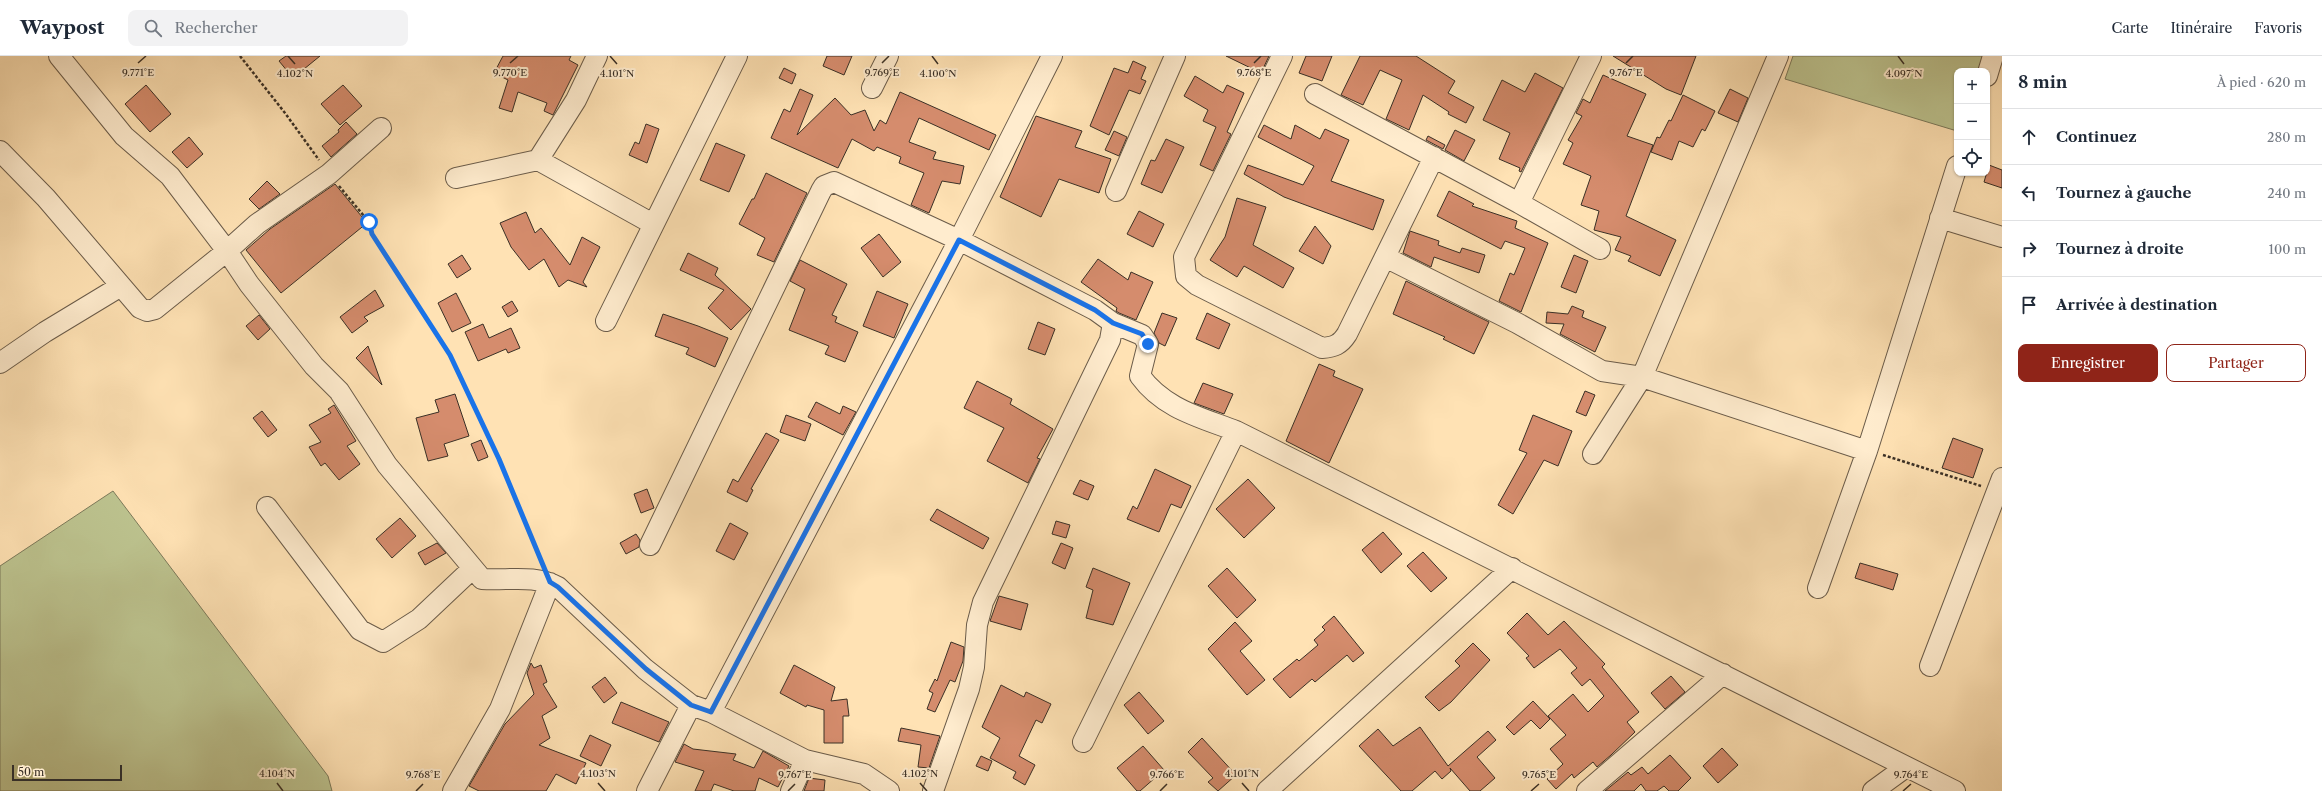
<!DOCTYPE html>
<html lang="fr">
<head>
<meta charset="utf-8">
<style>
  :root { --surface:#fff; --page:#f2f2f3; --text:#1f2937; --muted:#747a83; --line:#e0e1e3; --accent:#8f2418 }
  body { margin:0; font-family:"Libre Caslon Text",serif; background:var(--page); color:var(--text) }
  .controls { position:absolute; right:12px; top:12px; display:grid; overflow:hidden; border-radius:8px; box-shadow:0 1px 3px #0004 }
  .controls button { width:36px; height:36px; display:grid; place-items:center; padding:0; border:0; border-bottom:1px solid var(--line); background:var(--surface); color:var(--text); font:20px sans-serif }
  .scale { position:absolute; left:12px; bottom:10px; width:110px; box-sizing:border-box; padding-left:4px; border:2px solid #3a3026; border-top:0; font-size:11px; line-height:14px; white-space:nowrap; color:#3a3026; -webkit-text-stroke:3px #ffecce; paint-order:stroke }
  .stop { position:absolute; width:12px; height:12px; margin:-9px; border:3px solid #1a73e8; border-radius:50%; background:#fff }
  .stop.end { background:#1a73e8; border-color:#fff; box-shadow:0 1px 4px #0008 }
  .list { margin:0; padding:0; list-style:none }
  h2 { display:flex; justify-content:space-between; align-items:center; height:52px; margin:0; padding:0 16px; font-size:17px }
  h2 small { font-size:13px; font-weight:400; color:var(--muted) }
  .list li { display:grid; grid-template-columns:26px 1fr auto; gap:12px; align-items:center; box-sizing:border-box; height:56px; padding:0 16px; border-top:1px solid var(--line) }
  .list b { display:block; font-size:15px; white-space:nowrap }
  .list em { font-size:13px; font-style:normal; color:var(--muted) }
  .actions { display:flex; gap:8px; padding:12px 16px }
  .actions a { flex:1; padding:9px 0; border:1px solid var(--accent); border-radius:8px; text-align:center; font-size:14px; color:var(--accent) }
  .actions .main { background:var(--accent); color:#fff }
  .icon { flex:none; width:22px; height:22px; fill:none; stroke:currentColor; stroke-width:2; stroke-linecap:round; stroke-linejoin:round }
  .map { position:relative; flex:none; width:2002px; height:735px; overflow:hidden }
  header { display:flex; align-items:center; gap:24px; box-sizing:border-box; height:56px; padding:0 20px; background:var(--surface); border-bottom:1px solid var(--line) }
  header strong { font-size:19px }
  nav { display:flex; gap:22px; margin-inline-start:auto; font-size:14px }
  .search { width:280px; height:36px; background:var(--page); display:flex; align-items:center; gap:10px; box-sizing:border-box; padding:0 14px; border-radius:8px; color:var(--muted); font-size:15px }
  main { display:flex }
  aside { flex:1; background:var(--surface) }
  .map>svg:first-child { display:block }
  .green { fill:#bdc490; stroke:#7c7a5b }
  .building { fill:#d58c6d; stroke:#3a3026 }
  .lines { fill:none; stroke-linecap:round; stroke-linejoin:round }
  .minor-casing { stroke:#6b5c4a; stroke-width:22 }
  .path { stroke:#3a3026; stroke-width:2.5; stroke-dasharray:3 2; stroke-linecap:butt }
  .minor { stroke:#ffecce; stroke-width:20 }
  .route { stroke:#1a73e8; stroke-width:5 }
  .ticks { fill:none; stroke:#3a3026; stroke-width:1.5 }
  .ticks-label { font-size:10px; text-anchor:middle; fill:#3a3026; stroke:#ffecce; stroke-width:4; stroke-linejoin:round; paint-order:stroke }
</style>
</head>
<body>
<header>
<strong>Waypost</strong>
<div class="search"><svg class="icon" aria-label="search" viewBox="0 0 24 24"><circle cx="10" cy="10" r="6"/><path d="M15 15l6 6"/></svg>Rechercher</div>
<nav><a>Carte</a><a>Itinéraire</a><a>Favoris</a></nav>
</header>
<main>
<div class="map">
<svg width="2002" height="735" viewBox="0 0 2002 735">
  <rect width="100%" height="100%" fill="#ffe2b4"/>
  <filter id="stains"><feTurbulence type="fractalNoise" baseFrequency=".005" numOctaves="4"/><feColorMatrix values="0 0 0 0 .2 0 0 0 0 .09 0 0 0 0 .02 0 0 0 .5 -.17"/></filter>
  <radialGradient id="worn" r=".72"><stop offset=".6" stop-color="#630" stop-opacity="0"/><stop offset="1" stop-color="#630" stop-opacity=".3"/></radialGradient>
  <!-- green -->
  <path class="green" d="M1793 0H1986L1981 15H1957V75L1785 23Z
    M113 435 328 720 332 735H0V510Z"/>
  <!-- building -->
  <path class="building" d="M286 0H320L293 22 279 5Z
    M503 0H571L569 4 578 9 553 59 544 55 547 47 518 36 512 56 499 52 508 24 494 17Z
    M827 0H852L844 19 823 10Z
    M1226 0H1269L1261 17Z
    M1306 0H1332L1322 25 1299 17Z
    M1360 0H1416L1455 25 1448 37 1474 51 1466 67 1448 58 1449 56 1423 39 1409 74 1386 63 1402 24 1380 14 1363 49 1341 39Z
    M1613 0H1696L1681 39 1666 33Z
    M1133 5 1146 11 1141 23 1146 25 1140 38 1129 34 1109 79 1090 70 1114 12 1128 17Z
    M784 12 796 18 792 28 779 22Z
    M1535 17 1563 32 1521 116 1519 115 1520 112 1499 103 1510 77 1483 64 1502 24 1525 36Z
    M1603 19 1646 38 1627 80 1653 89 1626 160 1676 184 1660 220 1628 205 1631 200 1615 194 1621 181 1594 174 1599 155 1581 149 1591 120 1563 108 1573 87 1568 84 1582 60 1576 57 1583 43 1590 47Z
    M1195 20 1223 37 1227 29 1244 37 1227 76 1231 78 1213 115 1200 109 1216 71 1203 65 1208 54 1184 40Z
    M146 29 171 58 150 76 125 48Z
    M343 29 362 50 340 69 321 48Z
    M800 33 813 39 797 79 835 42 851 59 865 54 874 75 880 64 886 68 900 36 996 79 989 94 919 62 909 86 936 96 933 103 964 110 960 128 942 125 929 157 911 149 924 117 899 107 901 101 877 91 874 95 852 83 838 112 771 82 784 53 790 56Z
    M1730 33 1748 42 1738 66 1718 57Z
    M1683 39 1715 55 1705 75 1702 73 1693 91 1679 85 1672 104 1651 96 1657 81 1660 82 1669 64 1671 65Z
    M1036 60 1082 75 1075 91 1111 103 1099 137 1059 123 1041 161 1000 141Z
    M346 66 357 78 331 101 322 90 339 76 338 74Z
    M646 68 659 73 647 107 629 99 635 86 639 88Z
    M1264 69 1291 83 1295 69 1320 83 1325 73 1349 84 1331 125 1384 144 1373 174 1284 141 1244 118 1248 109 1303 129 1314 110 1258 81Z
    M1455 74 1475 84 1464 105 1445 94Z
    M1114 75 1127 81 1119 100 1105 94Z
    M1428 80 1445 89 1443 93 1426 84Z
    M189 81 203 98 187 112 172 96Z
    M1166 83 1184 91 1162 137 1141 128 1151 104 1155 105Z
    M716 87 745 99 729 136 700 124Z
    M1989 109 2002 114V132L1984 126Z
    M766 117 807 137 774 206 757 199 765 182 739 168 752 143H754Z
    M267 125 280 138 259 153 249 143Z
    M335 128 367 167 281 237 246 194 270 173Z
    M1449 135 1474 148 1472 150 1517 165 1515 172 1548 187 1521 256 1499 245 1510 217 1514 219 1525 192 1505 185 1501 193 1437 160Z
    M1237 142 1266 151 1253 189 1294 212 1283 232 1244 210 1237 221 1210 204 1225 181Z
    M1139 155 1164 168 1153 191 1127 178Z
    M526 156 535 177 541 172 570 209 582 181 600 191 583 226 587 231 568 224 559 231 544 203 529 214 511 191 500 167Z
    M1315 170 1331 190 1323 208 1299 195Z
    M1410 175 1439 185 1438 189 1460 197 1462 192 1485 199 1479 217 1434 201 1431 211 1403 197Z
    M879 178 901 206 883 221 861 192Z
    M688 197 718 212 715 219 751 253 731 274 708 252 724 234 680 214Z
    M462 199 471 213 457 222 448 208Z
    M1574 199 1588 205 1576 237 1561 231Z
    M1098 203 1128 224 1131 216 1153 226 1136 264 1119 257 1116 255 1117 252 1081 226Z
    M800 204 847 228 832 259 837 261 835 266 858 276 845 306 825 298 829 290 789 274 805 233 790 225Z
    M1406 225 1489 266 1474 298 1443 283 1445 281 1393 258Z
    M375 234 384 250 364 261 368 265 352 277 340 261Z
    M877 235 908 248 894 282 863 270Z
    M456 237 471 267 452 276 438 247Z
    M512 245 518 255 508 261 502 251Z
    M1572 250 1584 255 1582 261 1606 271 1595 296 1560 278 1564 268 1546 267 1547 256 1568 258Z
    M1162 257 1177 262 1165 290 1159 287 1154 277Z
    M1207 257 1230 268 1219 293 1196 283Z
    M663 258 698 270 728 282 715 311 686 298 689 292 655 280Z
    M259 259 270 273 258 284 246 270Z
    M1038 266 1055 273 1045 299 1028 293Z
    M483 268 489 282 511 272 520 292 508 297 506 293 478 305 465 276Z
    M368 290 382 329 356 302Z
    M1319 308 1335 315 1333 320 1363 333 1329 407 1286 385Z
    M977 325 1012 343 1010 348 1053 373 1037 402 1040 403 1028 427 987 405 1004 372 964 352Z
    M1203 327 1233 338 1224 358 1194 347Z
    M1585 335 1595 339 1586 360 1576 356Z
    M455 338 469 380 444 388 448 400 428 405 416 362 439 356 435 344Z
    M816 346 840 358 843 350 856 356 843 379 808 361Z
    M334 349 356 385 347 390 360 408 339 424 325 407 321 410 309 391 321 386 309 369 331 357 328 353Z
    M262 355 277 374 268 381 253 362Z
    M786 359 811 368 805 385 780 376Z
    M1533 359 1572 375 1558 410 1544 404 1513 458 1498 449 1527 397 1519 394Z
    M766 377 779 384 751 433 753 434 747 446 727 436 733 423 738 426Z
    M1953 382 1983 393 1973 422 1942 412Z
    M481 384 488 401 478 405 471 388Z
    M1155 413 1191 430 1181 452 1171 448 1159 476 1127 463 1133 450 1137 453Z
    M1248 423 1275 452 1244 482 1216 453Z
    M1080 424 1094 430 1088 444 1073 438Z
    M647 433 654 452 641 457 634 438Z
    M937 453 989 482 983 493 930 464Z
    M400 462 416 480 392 502 376 483Z
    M1056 465 1070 469 1066 482 1052 478Z
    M730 467 748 477 734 504 716 495Z
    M1383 476 1402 498 1381 517 1362 494Z
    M636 478 640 484 639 491 626 498 620 487Z
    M437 487 446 497 425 509 418 497Z
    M1061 487 1073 492 1065 513 1052 507Z
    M1423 496 1447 522 1431 536 1407 510Z
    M1860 507 1898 518 1893 534 1855 522Z
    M1093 512 1130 527 1113 569 1086 562 1093 534 1086 531Z
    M1227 512 1256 544 1237 562 1208 530Z
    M999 540 1028 548 1021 574 990 565Z
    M1527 557 1548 579 1564 565 1605 608 1602 611 1639 656 1627 666 1635 676 1611 699 1597 711 1593 706 1574 722 1572 718 1556 733 1547 723 1563 708 1550 693 1566 679 1548 660 1573 638 1588 656 1604 640 1590 623 1582 630 1571 617 1577 612 1560 593 1534 612 1526 602 1529 600 1507 577Z
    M1334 560 1364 597 1353 606 1347 599 1315 626 1312 623 1290 642 1273 623 1297 603 1299 605 1318 589 1314 584 1325 574 1322 571Z
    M1235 566 1252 585 1240 595 1265 624 1247 639 1208 593Z
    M951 586 964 591 963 605 955 626 950 624 935 656 927 653 933 637 929 635 935 623 937 625Z
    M1473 587 1490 604 1451 646 1439 655 1425 641 1460 610 1455 605Z
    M531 607 534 612 541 609 547 626 543 628 557 651 542 660 550 682 539 689 586 707 576 728 556 718 546 735H479L469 730 505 668 534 638 527 617Z
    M794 609 835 631 831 645 847 643 849 660H843V687H824V654L807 649 806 651 780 637Z
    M1671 620 1685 636 1665 653 1651 637Z
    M605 621 617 637 604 647 592 631Z
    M1001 629 1024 641 1026 636 1051 648 1042 667 1036 664 1019 700 1035 709 1025 729 1013 722 1016 716 990 702 1000 682 982 671Z
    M1139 636 1164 665 1148 678 1124 649Z
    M1533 645 1550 663 1540 673 1531 664 1514 679 1506 671Z
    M621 646 669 666 659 686 612 667Z
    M1420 671 1448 710 1488 675 1496 684 1477 701 1495 722 1480 735H1470L1450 712 1451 715 1442 723 1435 715 1412 735H1401L1359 690 1378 673 1393 690Z
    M901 672 940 680 929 712 918 711 921 689 898 685Z
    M590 679 611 689 601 710 580 700Z
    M1202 682 1236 719 1218 735 1208 726 1213 722 1188 696Z
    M684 688 693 693 736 698 733 704 754 712 763 695 789 710 778 731 759 722 755 735H734L714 728 711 735H695L704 715 675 706Z
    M1143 690 1164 714 1140 735H1137L1117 712Z
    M1722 692 1738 709 1718 727 1703 710Z
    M1670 699 1691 722 1678 735H1669L1664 730 1657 735H1646L1641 728 1634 735H1605L1628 716 1631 719 1642 711 1648 718Z
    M981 700 992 705 988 715 976 710Z
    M809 722 825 724 824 735H804Z"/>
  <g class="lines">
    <defs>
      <path id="minor" d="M59 0 124 80 170 120 227 195 249 228 314 310 339 335 387 409 482 523C507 525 534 518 558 531L645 613 691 649 711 656 805 704 864 718 889 735
        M1282 0 1184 201 1186 220 1197 229 1322 292C1334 291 1340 289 1347 278L1434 101
        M1987 20 1993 0
        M872 32 888 0
        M1315 38 1519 147 1600 193
        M0 95 46 142 140 252 147 255 155 253 227 195 257 168 329 118 381 72
        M538 104 653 168
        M456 122 538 104 576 44 597 0
        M1116 135 1175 0
        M1519 147 1591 0
        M1940 162 2002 181
        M1385 201 1517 267 1602 315 1642 321 1867 395
        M606 265 737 0
        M0 307 45 276 121 230
        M1593 398 1642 321 1778 0
        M267 451 360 574 383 586 419 563 472 513
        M650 489 821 135 824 130 834 126 959 184 1095 254 1113 267 1142 279 1148 288 1140 320C1164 353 1200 361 1236 375L1955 735
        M1818 532 1867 395 1957 110
        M1930 610 2002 422
        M711 656 959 184 1052 0
        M1083 686 1236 375
        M453 735 500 653 550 527
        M647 735 691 649
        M791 735 805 704
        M933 735 969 633 974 611 977 569 983 546 1110 284 1113 267
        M1267 735 1512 512
        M1587 735 1723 618
        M1873 735 1906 711"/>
    </defs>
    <!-- minor casing -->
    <use href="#minor" class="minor-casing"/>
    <!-- path -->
    <path class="path" d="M240 0 285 57 319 104
      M339 130 369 166 372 178 450 299 499 403 542 508
      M1883 399 1981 430"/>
    <!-- minor -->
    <use href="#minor" class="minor"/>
  </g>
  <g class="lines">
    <!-- route -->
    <path class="route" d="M369 166 372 178 450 299 499 403 550 526 558 531 646 613 691 649 711 656 959 184 1095 254 1113 267 1142 278 1148 288"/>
  </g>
  <!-- ticks -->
  <path class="ticks" d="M288 0 295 8M610 0 617 8M932 0 938 8M1898 0 1904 8M138 7 146 0M510 7 518 0M882 7 889 0M1254 7 1261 0M1626 7 1633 0M277 727 283 735M598 727 605 735M920 727 927 735M1242 727 1249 735M416 735 423 728M788 735 795 728M1160 735 1167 728M1531 735 1539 728M1903 735 1911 728"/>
  <g class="ticks-label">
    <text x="138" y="20">9.771°E</text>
    <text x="510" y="20">9.770°E</text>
    <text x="882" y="20">9.769°E</text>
    <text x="1254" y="20">9.768°E</text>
    <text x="1626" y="20">9.767°E</text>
    <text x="295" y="21">4.102°N</text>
    <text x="617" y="21">4.101°N</text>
    <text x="938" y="21">4.100°N</text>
    <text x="1904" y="21">4.097°N</text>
    <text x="277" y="721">4.104°N</text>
    <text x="598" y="721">4.103°N</text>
    <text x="920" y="721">4.102°N</text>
    <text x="1242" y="721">4.101°N</text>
    <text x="423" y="722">9.768°E</text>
    <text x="795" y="722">9.767°E</text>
    <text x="1167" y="722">9.766°E</text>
    <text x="1539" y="722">9.765°E</text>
    <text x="1911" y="722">9.764°E</text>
  </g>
  <rect width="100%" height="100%" filter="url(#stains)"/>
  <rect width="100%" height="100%" fill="url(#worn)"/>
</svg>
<div class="controls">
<button>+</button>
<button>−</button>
<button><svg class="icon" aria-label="locate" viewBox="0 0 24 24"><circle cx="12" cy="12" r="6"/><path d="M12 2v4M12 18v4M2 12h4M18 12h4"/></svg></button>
</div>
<div class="scale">50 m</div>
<div class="stop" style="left:369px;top:166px"></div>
<div class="stop end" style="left:1148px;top:288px"></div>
</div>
<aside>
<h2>8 min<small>À pied · 620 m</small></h2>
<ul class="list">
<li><svg class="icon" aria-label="ahead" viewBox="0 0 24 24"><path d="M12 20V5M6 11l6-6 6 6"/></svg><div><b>Continuez</b></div><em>280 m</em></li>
<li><svg class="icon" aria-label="left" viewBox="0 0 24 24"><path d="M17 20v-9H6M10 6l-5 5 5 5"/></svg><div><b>Tournez à gauche</b></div><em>240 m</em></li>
<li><svg class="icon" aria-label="right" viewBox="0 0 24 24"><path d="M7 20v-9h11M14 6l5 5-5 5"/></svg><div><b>Tournez à droite</b></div><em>100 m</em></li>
<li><svg class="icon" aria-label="arrive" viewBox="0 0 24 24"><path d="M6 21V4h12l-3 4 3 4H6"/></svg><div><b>Arrivée à destination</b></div></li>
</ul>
<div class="actions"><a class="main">Enregistrer</a><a>Partager</a></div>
</aside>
</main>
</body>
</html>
